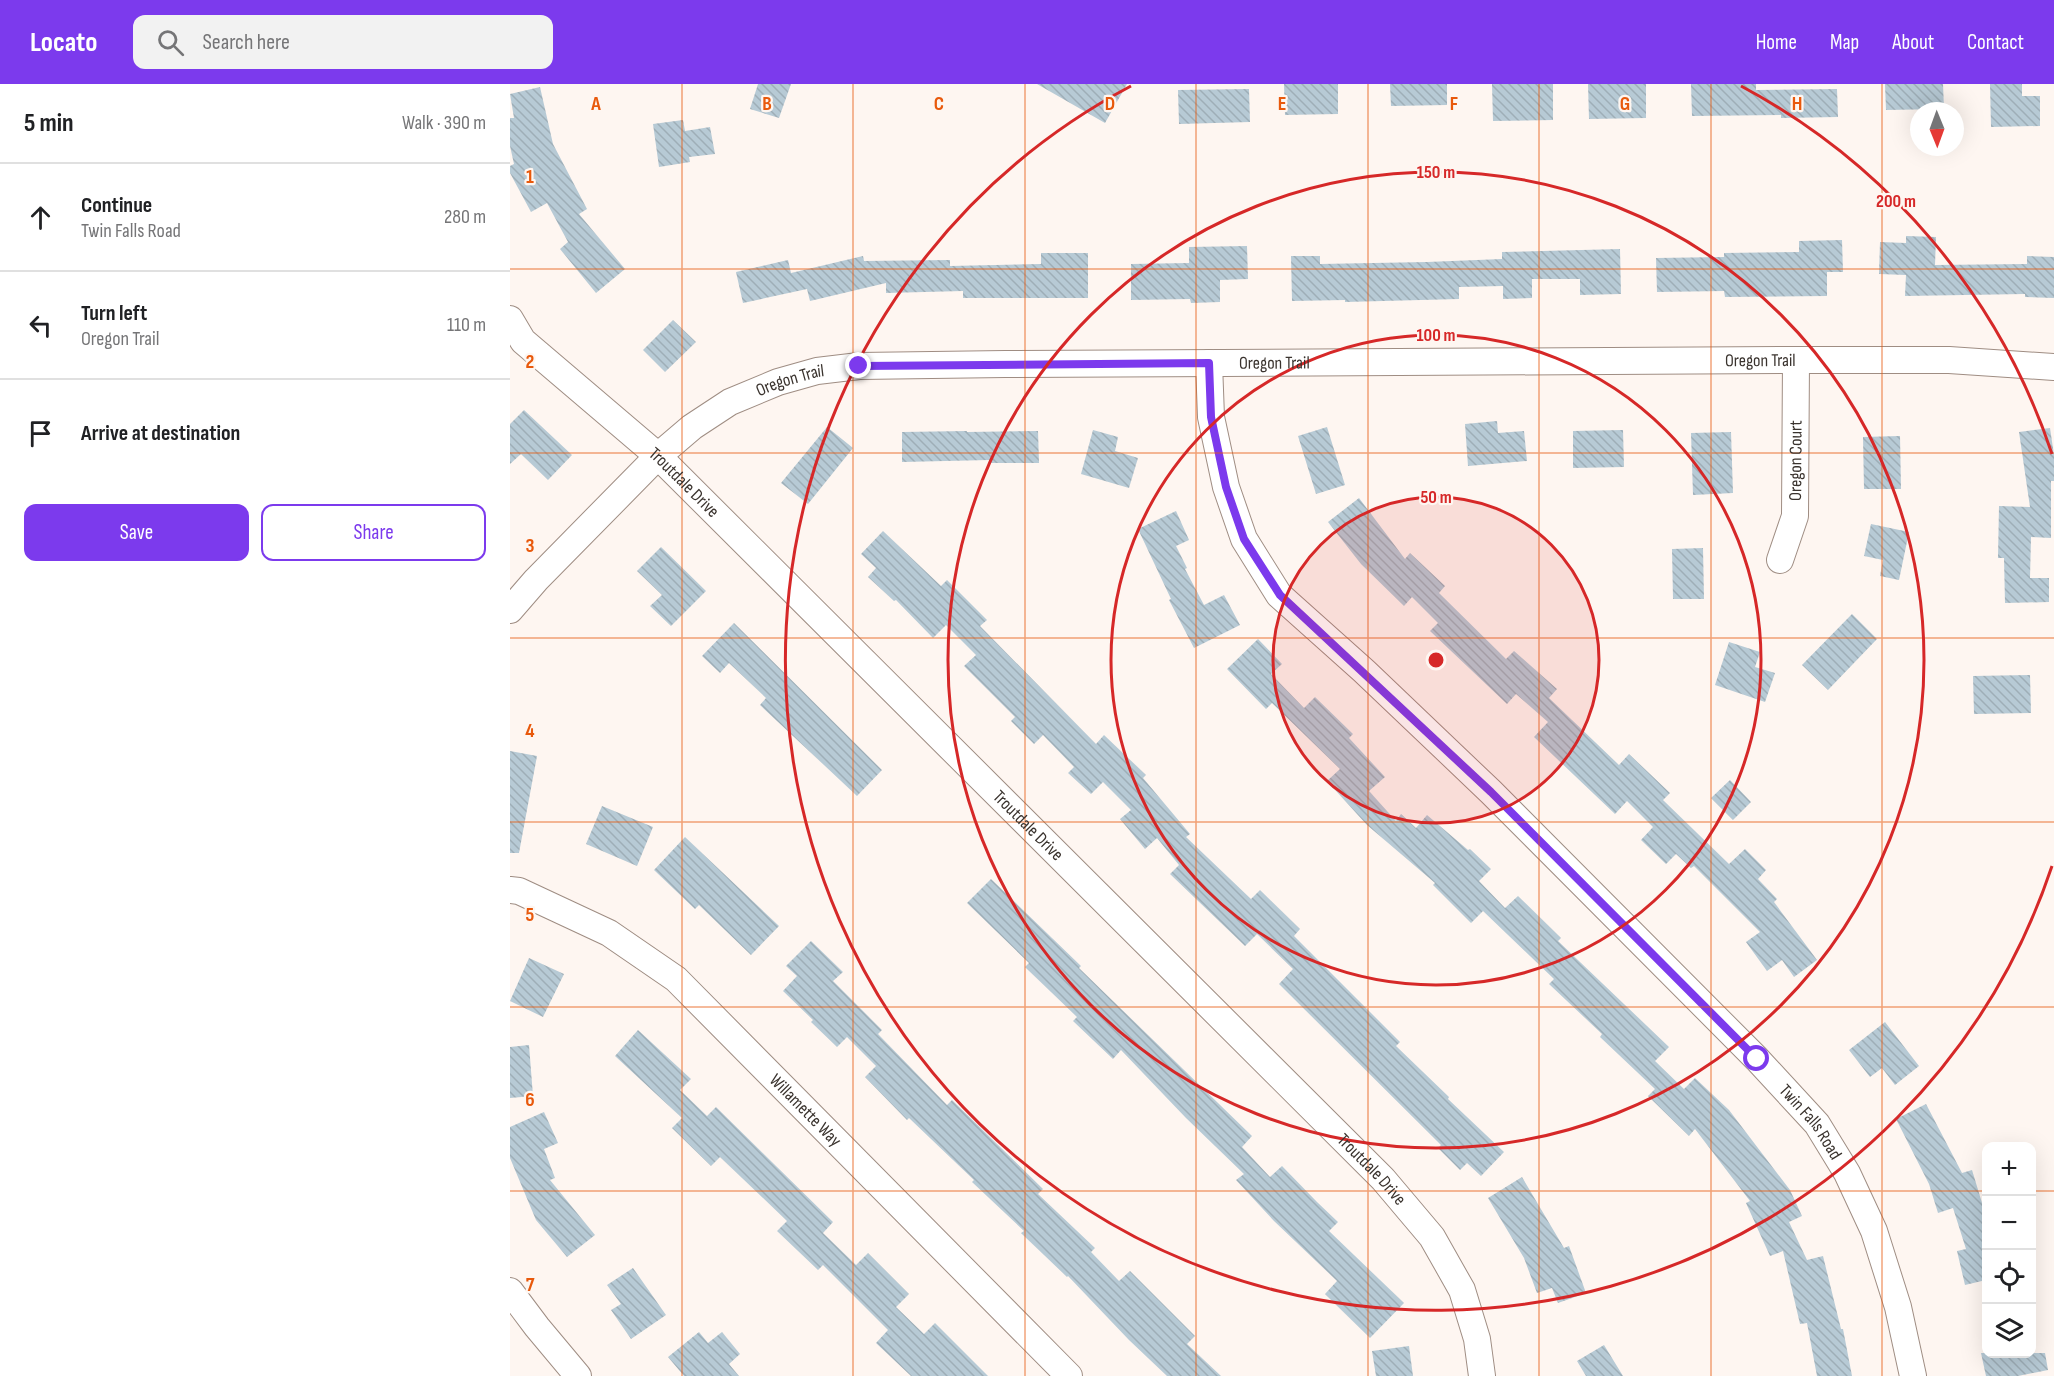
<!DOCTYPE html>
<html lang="en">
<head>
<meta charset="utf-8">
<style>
  :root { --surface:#fff; --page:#f2f2f2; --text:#202124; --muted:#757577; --line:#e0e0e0; --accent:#7c3aed }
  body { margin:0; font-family:"Sofia Sans Condensed",sans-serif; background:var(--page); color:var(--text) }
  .controls { position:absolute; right:18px; bottom:18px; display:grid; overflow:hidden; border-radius:12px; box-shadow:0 6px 24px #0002 }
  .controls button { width:54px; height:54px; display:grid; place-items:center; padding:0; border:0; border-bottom:2px solid var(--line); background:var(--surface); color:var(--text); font:30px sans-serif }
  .compass { position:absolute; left:1400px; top:18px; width:54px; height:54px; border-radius:50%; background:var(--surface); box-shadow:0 6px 24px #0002; rotate:179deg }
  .stop { position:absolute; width:18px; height:18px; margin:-14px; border:4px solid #7c3aed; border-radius:50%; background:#fff }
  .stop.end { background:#7c3aed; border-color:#fff; box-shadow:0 2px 6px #0008 }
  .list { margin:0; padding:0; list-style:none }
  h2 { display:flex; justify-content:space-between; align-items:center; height:78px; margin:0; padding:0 24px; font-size:26px }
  h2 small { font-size:20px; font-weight:400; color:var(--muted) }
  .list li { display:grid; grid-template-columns:39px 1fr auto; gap:18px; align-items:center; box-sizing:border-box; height:108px; padding:0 24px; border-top:2px solid var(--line) }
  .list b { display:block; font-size:22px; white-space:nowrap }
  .list p { margin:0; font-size:20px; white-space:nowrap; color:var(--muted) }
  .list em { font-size:20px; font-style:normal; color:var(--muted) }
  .actions { display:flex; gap:12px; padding:18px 24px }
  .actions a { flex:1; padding:14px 0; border:2px solid var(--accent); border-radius:12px; text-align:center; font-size:21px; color:var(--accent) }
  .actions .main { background:var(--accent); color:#fff }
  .icon { flex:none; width:33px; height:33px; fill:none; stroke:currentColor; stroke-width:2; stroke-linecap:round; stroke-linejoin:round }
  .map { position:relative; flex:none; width:1544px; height:1292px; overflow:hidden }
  header { display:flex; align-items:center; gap:36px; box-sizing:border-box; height:84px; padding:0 30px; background:var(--accent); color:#fff }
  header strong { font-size:28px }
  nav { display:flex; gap:33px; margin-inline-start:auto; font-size:21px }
  .search { width:420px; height:54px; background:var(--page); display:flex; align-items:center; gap:15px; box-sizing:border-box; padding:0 21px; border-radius:12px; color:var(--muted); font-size:22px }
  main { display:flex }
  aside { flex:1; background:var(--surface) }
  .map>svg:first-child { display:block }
  .building { fill:url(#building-back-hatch) }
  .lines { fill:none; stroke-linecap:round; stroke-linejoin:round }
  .minor-casing { stroke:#9f8d83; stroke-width:28 }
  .minor { stroke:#fff; stroke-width:26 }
  .route { stroke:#7c3aed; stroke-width:8 }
  .grid { fill:none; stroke:#e8590c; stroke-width:1.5; stroke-opacity:0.55 }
  .ring { fill:none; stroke:#d62828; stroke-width:3 }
  .labels { text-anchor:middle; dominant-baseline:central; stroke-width:4.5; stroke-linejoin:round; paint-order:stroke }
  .street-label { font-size:18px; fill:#3a332e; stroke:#fef6f1 }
  .grid-label { font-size:20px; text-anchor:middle; font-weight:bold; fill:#e8590c; stroke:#fef6f1; stroke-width:4.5; stroke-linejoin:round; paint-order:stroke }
  .centre { fill:#d62828; stroke:#fef6f1; stroke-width:3 }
  .ring-label { font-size:18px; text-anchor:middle; font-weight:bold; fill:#d62828; stroke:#fef6f1; stroke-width:4.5; stroke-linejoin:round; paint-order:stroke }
</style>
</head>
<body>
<header>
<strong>Locato</strong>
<div class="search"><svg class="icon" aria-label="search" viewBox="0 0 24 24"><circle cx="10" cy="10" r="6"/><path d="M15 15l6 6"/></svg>Search here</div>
<nav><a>Home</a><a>Map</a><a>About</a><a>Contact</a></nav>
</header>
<main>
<aside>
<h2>5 min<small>Walk · 390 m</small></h2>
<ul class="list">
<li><svg class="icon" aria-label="ahead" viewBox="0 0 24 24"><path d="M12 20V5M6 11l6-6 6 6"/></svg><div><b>Continue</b><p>Twin Falls Road</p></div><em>280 m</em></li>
<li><svg class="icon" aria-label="left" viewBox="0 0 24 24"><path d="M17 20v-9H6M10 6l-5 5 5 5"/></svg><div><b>Turn left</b><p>Oregon Trail</p></div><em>110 m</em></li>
<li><svg class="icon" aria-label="arrive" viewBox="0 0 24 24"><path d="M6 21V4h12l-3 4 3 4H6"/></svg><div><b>Arrive at destination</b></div></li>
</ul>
<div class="actions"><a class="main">Save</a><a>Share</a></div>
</aside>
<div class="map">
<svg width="1544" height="1292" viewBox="0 0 1544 1292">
  <defs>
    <pattern id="building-back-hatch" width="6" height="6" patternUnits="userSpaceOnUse" patternTransform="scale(1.5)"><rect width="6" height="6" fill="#b7cad5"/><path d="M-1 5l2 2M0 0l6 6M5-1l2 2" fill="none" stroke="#9eaeb7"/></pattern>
  </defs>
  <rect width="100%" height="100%" fill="#fef6f1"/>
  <!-- building -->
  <path class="building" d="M248 0H281L269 34 240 25Z
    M527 0H617L595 39Z
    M774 0H828V30L775 31Z
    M880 0H937V21L881 22Z
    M982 0H1043V36L983 37Z
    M1078 0H1136V34L1079 35Z
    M1181 0H1246V6L1327 5 1328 33 1271 34V31L1182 32Z
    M1375 0H1433L1434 25 1376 26Z
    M1480 0H1512V12H1530V42L1481 43Z
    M30 3 43 60 77 125 69 130 115 185 86 209 50 165 58 158 37 119 21 128 0 89V82L4 80 0 62V34H4L0 10Z
    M739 5 740 38 669 40 668 6Z
    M173 36 175 47 200 43 205 70 179 73 180 78 149 83 143 40Z
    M1396 152 1426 153 1425 181 1517 180V172L1544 173V214L1515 213V210L1395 212 1396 191 1369 190 1370 158 1396 159Z
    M1332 156 1333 188H1317V212L1215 213 1214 207 1147 208 1146 174 1214 173V169L1289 168V157Z
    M737 162 738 195 710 196V218L681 219 680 215 621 216V180L679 179V163Z
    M1110 165 1111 210 1070 211V195H1022V214L993 215V202L949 203V215L835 218V216L782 217 781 172H810V180L917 178 992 175V168Z
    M531 169H578V214H453V207L376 209V199L300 217 297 205 233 219 226 188 278 176 281 189 353 172 354 177 440 176V182L531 180Z
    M163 236 186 258 155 288 133 266Z
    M14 326 62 371 38 396 11 370 0 380V340Z
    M987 337 988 349 1014 347 1017 377 958 382 955 340Z
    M317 343 343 364 298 420 271 399Z
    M817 343 835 401 806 410 788 352Z
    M1540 344 1544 371V397H1541V454L1521 453 1520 494H1539V518L1495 519 1494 474H1488L1489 422 1520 423 1509 348Z
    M583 346 608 353 605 367 628 374 619 404 571 390Z
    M1113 346 1114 383 1063 384V347Z
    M457 347V348L528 347 529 379H479V376L392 378V348Z
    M1221 348 1223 409 1183 411 1181 349Z
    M1390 352 1391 405H1354L1353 353Z
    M849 414 895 475 900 469 935 502 929 509 996 575 1004 567 1047 605 1039 614 1109 681 1119 670 1160 709 1153 716 1219 780 1235 765 1256 786 1248 795 1267 815 1264 818 1307 876 1284 893 1272 876 1257 887 1236 858 1250 848 1184 782 1181 784 1166 770 1156 780 1131 756 1143 743 1117 717 1105 730 1024 653 1038 638 1006 610 997 620 920 547 928 539 902 513 894 522 851 480 818 438Z
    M666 427 679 456 666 462 677 484 675 485 694 521 714 511 730 541 684 564 659 516 661 515 628 445Z
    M1361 440 1399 448 1389 496 1370 492 1373 476 1354 472Z
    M373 447 431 502 437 496 477 536 470 542 586 660 594 651 636 691 633 694 680 750 676 753 741 815 750 806 790 845 784 852 890 958 886 962 939 1013 938 1015 994 1068 971 1092 957 1079 950 1086 928 1064 931 1061 769 900 783 885 747 850 735 862 660 790 669 781 647 754 635 765 610 735 621 726 593 698 581 710 558 689 564 683 533 651 524 660 501 637 505 633 454 582 466 571 436 541 423 554 386 516 384 517 358 493 366 484 351 470Z
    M151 463 196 507 161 542 140 522 152 511 127 487Z
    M1193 464 1194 515H1163L1162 465Z
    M1342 530 1367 555 1318 606 1292 581Z
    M224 539 372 686 347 712 250 621 256 614 219 579 210 589 192 572Z
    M748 555 772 580 761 590 794 624 805 613 843 650 839 654 875 693 859 707 886 737 891 730 906 744 917 731 958 766 960 765 981 785 969 797 995 824 1008 812 1051 854 1048 857 1159 963 1145 977 1174 1005 1185 994 1219 1026 1280 1106 1292 1132 1279 1138 1297 1176 1313 1172 1331 1245H1333L1342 1292H1307L1297 1239 1290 1240 1273 1167 1260 1172 1236 1119 1240 1117 1185 1045 1179 1052 1138 1012 1145 1005 1090 953 1092 950 1039 900 1044 895 973 827 961 839 923 801 925 799 857 741 817 697 830 685 762 619 756 625 717 585Z
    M1219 558 1250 568 1245 583 1265 589 1255 618 1205 601Z
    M1520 591 1521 629 1464 630 1463 592Z
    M0 667 27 672 9 769H0Z
    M1220 696 1241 718 1223 736 1201 714Z
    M92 722 143 743 127 782 76 760Z
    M175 753 269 842 241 871 189 821 185 825 144 786Z
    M481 795 571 882 569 884 742 1052 732 1063 760 1093 772 1082 807 1118 828 1138 819 1147 894 1219 860 1254 815 1210 827 1197 764 1137 726 1096 734 1090 676 1034 611 966 603 975 563 937 567 933 515 883 519 879 457 819Z
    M301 857 333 888 323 897 372 946 368 950 437 1021 442 1016 533 1105 528 1110 585 1164 581 1168 609 1197 620 1187 685 1252 677 1260 711 1292H657L619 1256 558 1192 557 1193 511 1149 514 1147 462 1098 464 1096 399 1034 397 1036 355 993 366 982 337 953 327 963 301 938 303 936 273 907 287 892 276 882Z
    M19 874 54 890 33 933 0 917Z
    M1375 938 1409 982 1385 1001 1372 984 1360 993 1339 966Z
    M128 946 181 995 170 1006 197 1032 206 1023 323 1138 313 1149 346 1181 358 1169 399 1210 386 1223 414 1250 425 1239 478 1292H401L366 1259 378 1246 313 1181 308 1186 267 1147 277 1137 210 1073 201 1082 162 1044 172 1034 105 972Z
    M19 961 23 1012 0 1014V963Z
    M1416 1020 1452 1089 1462 1086 1476 1132V1196L1455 1201 1447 1167 1456 1165 1443 1124 1428 1129 1419 1100 1386 1035Z
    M34 1028 48 1059 34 1065 45 1094 40 1096 85 1151 57 1173 26 1136 0 1074V1043Z
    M1012 1093 1054 1164 1059 1162 1076 1209 1048 1219 1042 1204 1027 1209 1014 1174 978 1114Z
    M123 1184 156 1231 121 1255 101 1226 111 1220 97 1201Z
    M189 1248 198 1259 212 1248 230 1270 219 1280 229 1292H174L158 1273Z
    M1094 1261 1113 1292H1076L1067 1277Z
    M899 1262 903 1292H866L862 1267Z
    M1471 1269H1535L1538 1286 1508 1292H1476Z"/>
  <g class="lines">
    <defs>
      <g id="minor">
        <path id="s1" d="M0 235 13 257 148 372 873 1095 922 1153 952 1206 967 1255 972 1292"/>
        <path id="s2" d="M699 279 701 333 716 403 734 455 769 511 854 587 981 708 1247 975 1307 1040 1337 1089 1364 1147 1388 1223 1403 1292"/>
        <path id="s3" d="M1270 476 1285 432 1286 276"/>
        <path id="s4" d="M0 526 26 496 148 372 182 343 220 318 268 298 307 287 349 282 495 280 1286 276H1439L1544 283"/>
        <path id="s5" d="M0 806 9 807 99 849 166 895 559 1292"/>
        <path d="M0 1207 27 1243 68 1292"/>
      </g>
    </defs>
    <!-- minor casing -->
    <use href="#minor" class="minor-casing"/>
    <!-- minor -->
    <use href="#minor" class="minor"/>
  </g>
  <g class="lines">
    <!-- route -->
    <path class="route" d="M349 282 699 279 701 333 716 403 734 455 770 511 981 708 1247 975"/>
  </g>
  <!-- grid -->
  <path class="grid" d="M172 0V1292M343 0V1292M515 0V1292M686 0V1292M858 0V1292M1029 0V1292M1201 0V1292M1372 0V1292M0 185H1544M0 369H1544M0 554H1544M0 738H1544M0 923H1544M0 1107H1476M1522 1107H1544"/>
  <!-- distance rings -->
  <circle cx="926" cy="576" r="163" fill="#d62828" fill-opacity=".12"/>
  <g class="ring">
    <circle cx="926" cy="576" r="163"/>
    <circle cx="926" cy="576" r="325"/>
    <circle cx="926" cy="576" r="488"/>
    <path d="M1542 782A650 650 0 1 1 621 2M1231 2A650 650 0 0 1 1542 370"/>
  </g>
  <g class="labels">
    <!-- street labels -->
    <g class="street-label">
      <text stroke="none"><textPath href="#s4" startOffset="1340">Oregon Trail</textPath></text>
      <text stroke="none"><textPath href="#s4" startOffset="854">Oregon Trail</textPath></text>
      <text stroke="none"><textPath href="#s4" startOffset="368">Oregon Trail</textPath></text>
      <text stroke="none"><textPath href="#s3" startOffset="102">Oregon Court</textPath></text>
      <text stroke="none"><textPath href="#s1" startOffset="240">Troutdale Drive</textPath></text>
      <text stroke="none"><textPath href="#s1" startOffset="726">Troutdale Drive</textPath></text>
      <text stroke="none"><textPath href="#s5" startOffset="374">Willamette Way</textPath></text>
      <text stroke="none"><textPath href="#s2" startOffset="996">Twin Falls Road</textPath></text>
      <text stroke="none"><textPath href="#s1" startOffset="1212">Troutdale Drive</textPath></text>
    </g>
  </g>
  <g class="grid-label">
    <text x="86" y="26">A</text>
    <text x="257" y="26">B</text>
    <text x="429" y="26">C</text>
    <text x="600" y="26">D</text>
    <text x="772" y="26">E</text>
    <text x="944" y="26">F</text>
    <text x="1115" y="26">G</text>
    <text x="1287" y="26">H</text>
    <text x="20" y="99">1</text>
    <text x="20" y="284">2</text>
    <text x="20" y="468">3</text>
    <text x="20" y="653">4</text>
    <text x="20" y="837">5</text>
    <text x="20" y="1022">6</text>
    <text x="20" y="1207">7</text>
  </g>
  <circle cx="926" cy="576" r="9" class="centre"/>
  <g class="ring-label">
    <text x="926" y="94">150 m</text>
    <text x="1386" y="123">200 m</text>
    <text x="926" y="257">100 m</text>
    <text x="926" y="419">50 m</text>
  </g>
</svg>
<div class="controls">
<button>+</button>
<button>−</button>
<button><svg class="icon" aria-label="locate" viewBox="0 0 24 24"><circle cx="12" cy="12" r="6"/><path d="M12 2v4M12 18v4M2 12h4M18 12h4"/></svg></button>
<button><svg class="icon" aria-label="layers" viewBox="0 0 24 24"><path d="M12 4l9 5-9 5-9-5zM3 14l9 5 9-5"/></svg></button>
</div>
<svg class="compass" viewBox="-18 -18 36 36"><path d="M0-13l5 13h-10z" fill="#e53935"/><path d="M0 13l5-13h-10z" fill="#757577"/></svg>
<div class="stop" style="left:1247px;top:975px"></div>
<div class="stop end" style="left:349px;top:282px"></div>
</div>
</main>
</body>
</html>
